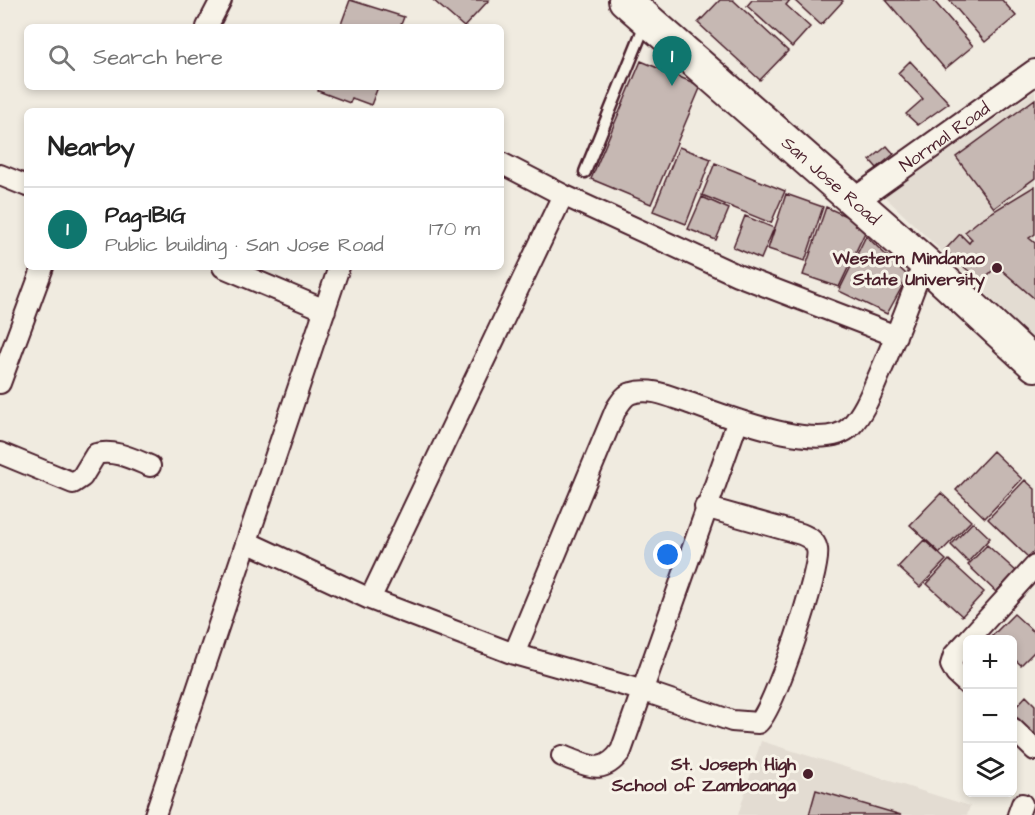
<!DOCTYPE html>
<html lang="en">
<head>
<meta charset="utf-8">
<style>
  :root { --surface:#fff; --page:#f6f6f6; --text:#222; --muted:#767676; --line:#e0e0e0; --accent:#0f766e }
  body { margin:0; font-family:"Architects Daughter",sans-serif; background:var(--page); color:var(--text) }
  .controls { position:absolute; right:18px; bottom:18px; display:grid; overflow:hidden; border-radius:9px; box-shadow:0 3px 9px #0003 }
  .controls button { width:54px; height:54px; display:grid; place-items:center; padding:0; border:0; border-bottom:2px solid var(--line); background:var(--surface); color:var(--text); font:30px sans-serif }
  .you { position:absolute; left:668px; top:555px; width:21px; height:21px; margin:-15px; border:4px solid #fff; border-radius:50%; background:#1a73e8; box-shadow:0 0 0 9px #1a73e833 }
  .badge { display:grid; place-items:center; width:39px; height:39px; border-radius:50%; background:var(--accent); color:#fff; font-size:20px; font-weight:700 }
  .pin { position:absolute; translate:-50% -50px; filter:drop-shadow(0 2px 3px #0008) }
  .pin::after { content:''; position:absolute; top:32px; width:21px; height:18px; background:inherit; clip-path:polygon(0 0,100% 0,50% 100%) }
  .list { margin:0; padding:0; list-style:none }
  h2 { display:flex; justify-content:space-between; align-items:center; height:78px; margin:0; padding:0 24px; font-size:26px }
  h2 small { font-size:20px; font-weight:400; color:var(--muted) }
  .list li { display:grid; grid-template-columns:39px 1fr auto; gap:18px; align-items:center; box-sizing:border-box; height:84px; padding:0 24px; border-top:2px solid var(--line) }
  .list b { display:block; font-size:22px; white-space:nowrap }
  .list p { margin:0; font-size:20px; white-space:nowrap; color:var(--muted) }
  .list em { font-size:20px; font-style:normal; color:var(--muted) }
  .icon { flex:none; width:33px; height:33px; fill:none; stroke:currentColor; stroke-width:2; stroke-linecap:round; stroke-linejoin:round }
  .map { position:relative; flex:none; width:1035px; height:815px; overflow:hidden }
  .search { position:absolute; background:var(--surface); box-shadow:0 3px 9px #0003; left:24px; top:24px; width:480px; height:66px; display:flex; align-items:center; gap:15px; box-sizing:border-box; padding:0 21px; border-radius:9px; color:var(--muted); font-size:22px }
  .panel { position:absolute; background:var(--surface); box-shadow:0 3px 9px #0003; left:24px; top:108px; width:480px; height:162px; border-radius:9px }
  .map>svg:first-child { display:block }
  .built { fill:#e3dcd2 }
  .building { fill:#c6b8b3; stroke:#4a1f2b; stroke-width:1.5 }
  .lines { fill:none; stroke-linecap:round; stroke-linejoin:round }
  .service-casing { stroke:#4a1f2b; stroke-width:15 }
  .minor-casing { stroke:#4a1f2b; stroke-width:24 }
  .tertiary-casing { stroke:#4a1f2b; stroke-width:28 }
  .primary-casing { stroke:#4a1f2b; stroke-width:36 }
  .service { stroke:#f7f3e8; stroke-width:10 }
  .minor { stroke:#f7f3e8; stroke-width:20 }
  .tertiary { stroke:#f7f3e8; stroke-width:24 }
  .primary { stroke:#f7f3e8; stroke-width:32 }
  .poi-dot { fill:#4a1f2b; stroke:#f7f3e8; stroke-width:2 }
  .labels { text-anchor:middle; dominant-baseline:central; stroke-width:6; stroke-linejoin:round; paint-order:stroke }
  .street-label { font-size:18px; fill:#4a1f2b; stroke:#f7f3e8 }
  .poi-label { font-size:18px; font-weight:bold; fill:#4a1f2b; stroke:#f7f3e8; text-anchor:end }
</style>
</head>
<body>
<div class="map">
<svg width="1035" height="815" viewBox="0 0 1035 815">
  <rect width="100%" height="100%" fill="#f0ebe0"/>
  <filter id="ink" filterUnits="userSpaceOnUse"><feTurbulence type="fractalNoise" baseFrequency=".0167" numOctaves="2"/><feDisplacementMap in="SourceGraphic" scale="12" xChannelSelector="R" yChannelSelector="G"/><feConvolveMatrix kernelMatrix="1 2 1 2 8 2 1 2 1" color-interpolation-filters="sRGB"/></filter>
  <g filter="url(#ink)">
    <!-- built -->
    <path class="built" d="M1035 91V341L884 196Z
      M761 741 970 806 967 815H738Z"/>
    <!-- building -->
    <path class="building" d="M350 0 404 17 400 27H340Z
      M433 0H489L464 27Z
      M720 0H733L788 51 760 80 698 23Z
      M752 0H790L786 5 810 27 792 47 747 6Z
      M794 0H841L843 1 821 25Z
      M886 0H933L973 46 945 69Z
      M949 0H1002L1016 16 985 42Z
      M641 61 701 86 651 204 591 179Z
      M910 61 949 103 918 125 906 114 923 99 898 73Z
      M319 87H378L371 105 352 98 350 103 318 91Z
      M1035 99V178L994 208 956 157Z
      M887 146 894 154 877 168 870 160Z
      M679 147 711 159 686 224 653 211Z
      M715 163 785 191 771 223 702 195Z
      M1035 186V234L1029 238 1035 243V299L997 266 981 282 945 250 960 234 969 243 972 239 965 232 981 219Z
      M786 194 823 207 805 261 768 249Z
      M702 197 729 209 716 240 688 229Z
      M826 207 868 226 839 287 803 275Z
      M745 216 774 228 761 259 733 247Z
      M866 236 908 276 887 314 839 291Z
      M993 451 1022 479 985 518 956 490Z
      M1025 480 1035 489V550L1028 557 988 519Z
      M941 493 971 521 940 553 910 525Z
      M973 522 990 538 968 562 951 545Z
      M924 540 946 560 920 587 898 567Z
      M987 545 1016 571 996 592 968 565Z
      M949 560 984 592 962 616 927 584Z
      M1014 614 1035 633V651L1021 665 1012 657V640L991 637Z
      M1026 696 1035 705V737L1012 715V711Z
      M816 790 901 815H809Z"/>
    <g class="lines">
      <defs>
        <path id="service" d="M585 172 646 22"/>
        <path id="minor" d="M207 27 221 0
          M501 163 563 195 737 275 896 336
          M0 175 27 186
          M223 267 325 310
          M0 383 43 267
          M0 453 73 483 82 477 96 454C114 449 133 459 150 466
          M247 542 370 599 514 654 644 691 732 721 758 723C773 713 822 567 817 549 815 540 808 537 801 534L705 507
          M370 599 563 195
          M968 640 1035 566
          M968 640 954 655 951 665 956 674 968 685
          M514 654 616 409C621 402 624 395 632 393 651 387 671 397 689 403 724 415 823 456 851 426 865 411 872 391 880 373 896 337 910 300 924 262
          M1012 728 1035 750
          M562 756C588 765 602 777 621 751L738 420
          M155 815 339 267
          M1018 815 1022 804"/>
        <g id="tertiary">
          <path id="s1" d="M854 201 1035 72"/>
        </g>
        <g id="primary">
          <path id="s2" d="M625 0 924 262 1035 365"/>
        </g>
      </defs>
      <!-- service casing -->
      <use href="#service" class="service-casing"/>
      <!-- minor casing -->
      <use href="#minor" class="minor-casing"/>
      <!-- tertiary casing -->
      <use href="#tertiary" class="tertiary-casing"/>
      <!-- primary casing -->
      <use href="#primary" class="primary-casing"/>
      <!-- service -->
      <use href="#service" class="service"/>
      <!-- minor -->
      <use href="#minor" class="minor"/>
      <!-- tertiary -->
      <use href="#tertiary" class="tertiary"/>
      <!-- primary -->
      <use href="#primary" class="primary"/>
    </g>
  </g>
  <!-- markers -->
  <g class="poi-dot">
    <circle cx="997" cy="268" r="6"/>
    <circle cx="808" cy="774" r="6"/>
  </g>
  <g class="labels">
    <!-- street labels -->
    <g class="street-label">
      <text stroke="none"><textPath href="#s1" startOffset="111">Normal Road</textPath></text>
      <text stroke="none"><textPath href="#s2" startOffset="274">San Jose Road</textPath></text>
    </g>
    <!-- poi labels -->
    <g class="poi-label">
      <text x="985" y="258">Western Mindanao<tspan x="985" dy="21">State University</tspan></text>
      <text x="796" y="764">St. Joseph High<tspan x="796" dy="21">School of Zamboanga</tspan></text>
    </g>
  </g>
</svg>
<div class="controls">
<button>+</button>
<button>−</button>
<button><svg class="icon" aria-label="layers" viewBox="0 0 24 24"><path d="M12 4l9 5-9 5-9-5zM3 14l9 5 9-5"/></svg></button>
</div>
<div class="you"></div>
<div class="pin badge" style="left:672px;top:86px">1</div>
<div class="search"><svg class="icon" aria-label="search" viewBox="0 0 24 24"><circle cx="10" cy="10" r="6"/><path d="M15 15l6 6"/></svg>Search here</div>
<section class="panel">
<h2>Nearby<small></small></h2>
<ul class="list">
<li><span class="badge">1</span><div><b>Pag-IBIG</b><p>Public building · San Jose Road</p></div><em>170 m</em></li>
</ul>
</section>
</div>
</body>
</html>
